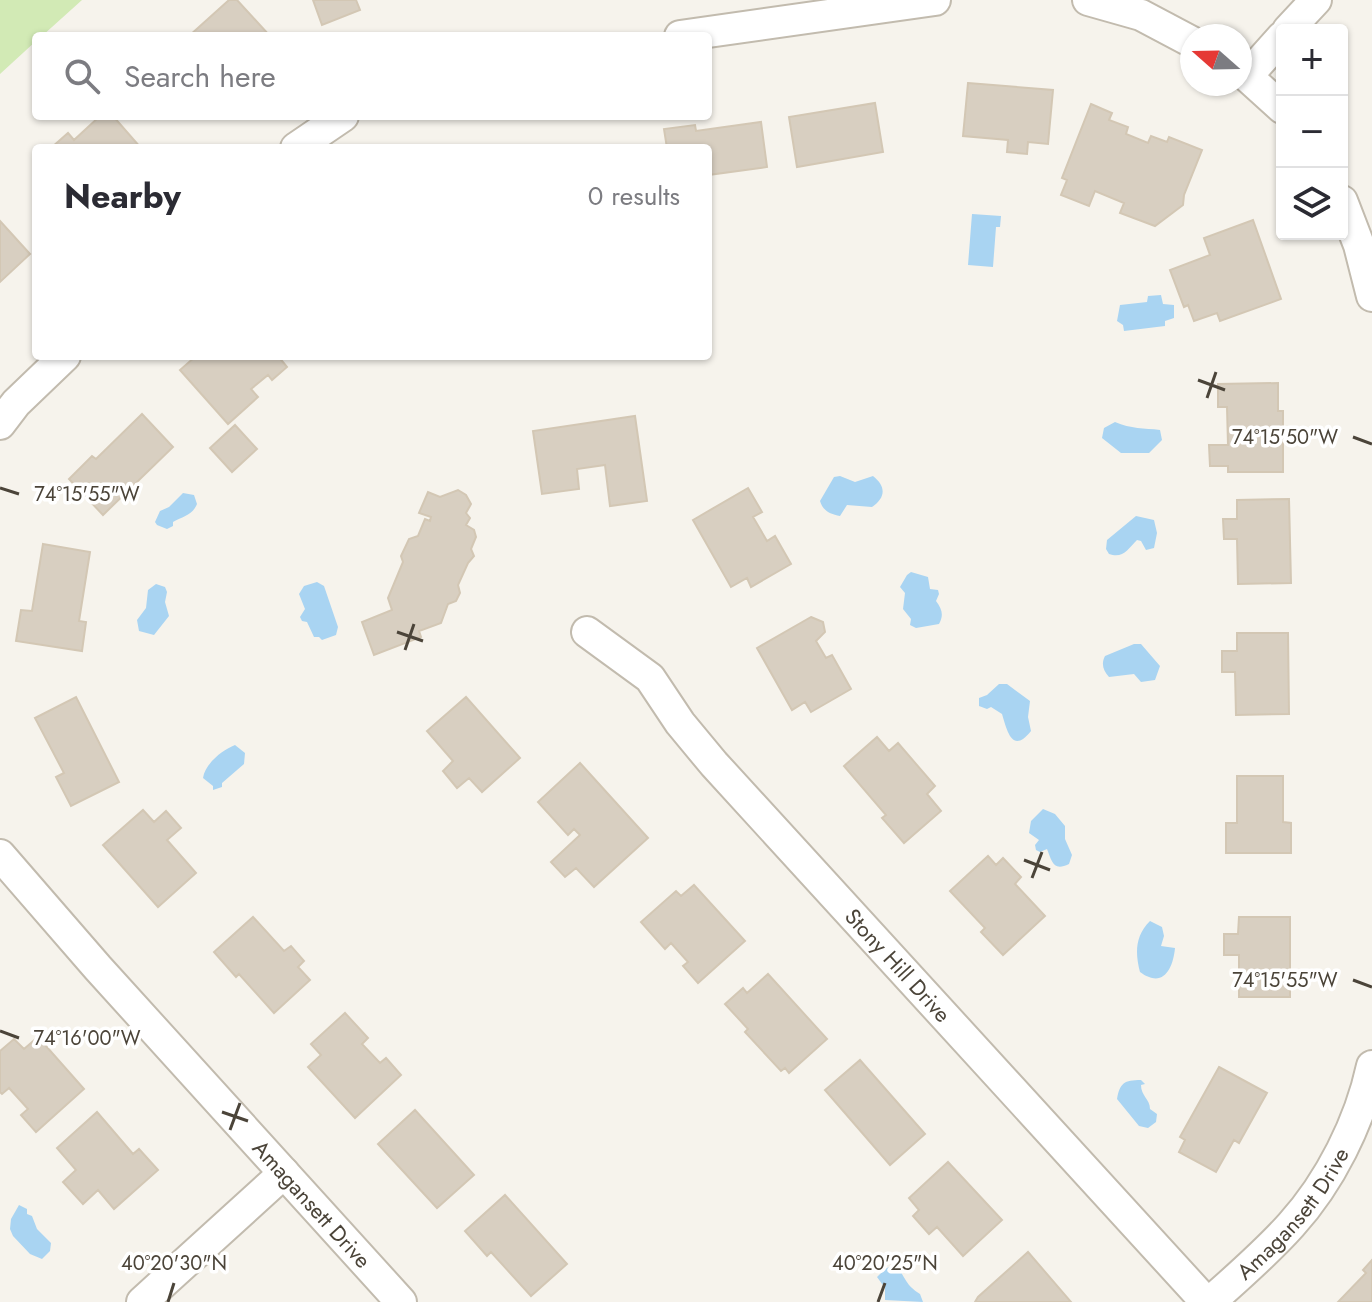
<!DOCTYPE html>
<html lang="en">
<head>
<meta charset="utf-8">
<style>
  :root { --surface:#fff; --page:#f7f7f7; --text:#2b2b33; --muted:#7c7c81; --line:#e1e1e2 }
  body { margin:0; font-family:Jost,sans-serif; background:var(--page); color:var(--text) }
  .controls { position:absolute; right:24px; top:24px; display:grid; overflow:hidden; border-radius:8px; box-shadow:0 2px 6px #0004 }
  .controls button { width:72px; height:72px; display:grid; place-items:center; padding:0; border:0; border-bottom:2px solid var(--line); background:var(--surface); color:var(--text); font:40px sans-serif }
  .compass { position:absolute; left:1180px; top:24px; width:72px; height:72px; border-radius:50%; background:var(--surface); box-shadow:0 2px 6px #0004; rotate:290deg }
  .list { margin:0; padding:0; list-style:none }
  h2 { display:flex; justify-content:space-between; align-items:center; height:104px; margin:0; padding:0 32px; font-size:34px }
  h2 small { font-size:26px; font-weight:400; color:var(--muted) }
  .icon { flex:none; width:44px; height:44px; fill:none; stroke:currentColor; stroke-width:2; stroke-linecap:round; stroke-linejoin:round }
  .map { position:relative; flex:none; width:1372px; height:1302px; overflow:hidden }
  .search { position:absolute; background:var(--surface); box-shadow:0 2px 6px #0004; left:32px; top:32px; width:680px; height:88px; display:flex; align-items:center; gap:20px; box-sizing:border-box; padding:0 28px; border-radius:8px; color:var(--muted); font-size:30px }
  .panel { position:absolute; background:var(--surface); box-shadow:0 2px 6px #0004; left:32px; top:144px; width:680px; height:216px; border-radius:8px }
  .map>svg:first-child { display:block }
  .green { fill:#d2eab5 }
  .water { fill:#a9d4f2 }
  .building { fill:#d8cfc1; stroke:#d3c7b4; stroke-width:2 }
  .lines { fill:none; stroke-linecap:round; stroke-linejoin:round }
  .street-casing { stroke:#c2bbae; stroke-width:34 }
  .street { stroke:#fff; stroke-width:30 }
  .ticks { fill:none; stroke:#4b4439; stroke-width:3 }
  .labels { text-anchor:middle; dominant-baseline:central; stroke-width:7; stroke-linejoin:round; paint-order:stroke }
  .street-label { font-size:22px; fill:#4b4439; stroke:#fff }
  .ticks-label { font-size:20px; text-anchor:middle; fill:#4b4439; stroke:#fff; stroke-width:7; stroke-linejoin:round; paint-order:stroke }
</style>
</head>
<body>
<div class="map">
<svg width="1372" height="1302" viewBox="0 0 1372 1302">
  <rect width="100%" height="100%" fill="#f6f3ec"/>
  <!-- green -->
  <path class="green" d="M0 0H82L42 36H36V41L0 74Z"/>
  <!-- water -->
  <path class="water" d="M972 214 1001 216 1000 227H996L993 267 968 265Z
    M1161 295 1163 304 1174 305V318L1165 321V326L1124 331 1123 325 1117 321 1120 305 1147 302 1148 296Z
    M1115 422C1131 429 1144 428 1160 430L1162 440 1149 453H1121L1102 438 1104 428Z
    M840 476 855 482 873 476C887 487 885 498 872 507L847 505 840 516C830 514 823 511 820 501L834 477Z
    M183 493 194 495 197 504C192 516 183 516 173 522V526L167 529 157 525 155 522 160 511 169 507Z
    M1136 516 1154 520 1157 533 1154 548 1146 550 1141 541 1137 540C1128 549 1123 559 1109 554L1106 549 1107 540Z
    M911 572 928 577 930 589 938 590 939 594 936 601C942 609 944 615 939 624L916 628 910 625 911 619 903 609 905 593 900 587 907 575Z
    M317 582 324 586 338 627 336 635 322 640 319 637H314L307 622 302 621 300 617 305 609 299 594 304 586Z
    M156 584 165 587 167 592 165 602 169 616 154 635 139 631 137 620 146 608 148 590Z
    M1134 644H1141L1160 666 1155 680 1141 682 1134 674 1109 677C1103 670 1101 664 1105 656Z
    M999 684H1007L1030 701 1028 717 1031 731C1012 755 1007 730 1002 714L991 707 987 709 979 706V698L987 695Z
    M235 745 245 753 244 764 222 783V787L213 790V786L203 778C205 764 222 750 235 745Z
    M1043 809 1055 814 1065 826V839L1072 855 1069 864C1053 872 1052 861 1047 849L1040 852 1036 850 1035 845 1039 840 1029 833 1031 821Z
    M1150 921 1162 927 1164 936 1161 946 1175 948C1173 969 1163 989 1140 972 1135 953 1135 936 1150 921Z
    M1141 1080 1145 1084 1141 1085C1141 1096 1150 1099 1150 1109L1157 1114 1156 1122 1148 1128 1139 1126 1117 1099C1120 1083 1124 1080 1141 1080Z
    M19 1205 27 1209V1214L32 1216 37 1229 51 1243 50 1251 42 1259 30 1254 13 1236 10 1229 11 1219Z
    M893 1265C906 1273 902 1283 920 1294L923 1302 885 1300V1288L877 1277 885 1269Z"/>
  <!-- building -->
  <path class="building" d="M229 0H237L270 36H189Z
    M313 0H356L360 10 322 25Z
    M968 83 1053 90 1048 144 1028 142 1027 154 1007 152 1008 140 963 136Z
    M875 103 883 152 797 167 789 117Z
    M1091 104 1112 113 1109 120 1128 127 1126 134 1148 143 1151 136 1167 142 1169 137 1202 150 1184 195 1183 205 1155 226 1120 213 1124 203 1095 191 1089 206 1061 195 1067 180 1062 178Z
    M100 116H113L141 148H51L68 133 74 140Z
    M761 122 767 167 708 175V148H667L664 129 695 125 696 131Z
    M1253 220 1281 299 1220 321 1217 313 1194 321 1188 305 1184 307 1170 270 1210 255 1204 238Z
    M0 221 30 254 0 282Z
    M196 356H278L287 367 272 380 268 375 251 389 258 397 228 424 180 370Z
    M1278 383V411H1283V472H1228V466H1210L1209 445H1228L1227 407H1218V384Z
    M142 414 173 447 103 515 69 479 92 456 96 459Z
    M635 416 647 501 610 506 605 465 577 469 579 489 542 494 533 431Z
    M235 425 257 449 232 472 210 448Z
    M748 488 762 512 753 517 767 541 775 536 791 564 751 587 747 578 731 587 693 520Z
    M458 490 466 495 471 504 466 513 470 518 466 525 474 530 476 537 471 549 474 556 468 563 458 585 460 593 456 601 448 604 441 623 419 631 421 637 374 655 362 622 392 610 388 598 403 562 401 556 409 539 418 536 425 519 430 521 431 517 419 513 428 492 440 497Z
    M1289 499 1291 583 1238 584 1237 539H1224L1223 519H1237V500Z
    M43 544 90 552 79 621 86 622 82 651 16 641 21 610 32 611Z
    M811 617 823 622 825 632 816 641 826 658 832 655 851 689 811 712 805 702 792 710 757 648Z
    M1237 633H1288L1289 714 1236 715 1235 672H1222V651H1237Z
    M76 697 119 782 71 806 56 777 64 773 35 718Z
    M466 697 520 758 482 792 469 778 457 788 443 771 453 761 427 731Z
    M877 737 889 751 898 743 935 786 927 794 941 811 904 843 882 818 886 815 844 766Z
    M580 763 648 838 594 887 576 868 565 877 551 862 580 835 574 829 568 835 538 802Z
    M1237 776H1283V822L1291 823V853H1226V823H1237Z
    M143 810 154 822 166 811 181 828 167 840 196 873 158 907 103 845Z
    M988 856 996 865 1003 858 1021 877 1015 884 1045 916 1003 955 981 932 985 928 950 891Z
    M694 885 745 941 698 983 683 966 688 962 671 943 665 949 641 922 676 891 681 896Z
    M253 917 284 951 291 946 304 961 298 967 310 980 274 1013 239 974 236 977 214 952Z
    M1239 917H1290V997H1239V955H1224V934H1238Z
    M768 974 827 1039 789 1073 785 1068 781 1071 745 1032 748 1029 725 1004 743 988 747 993Z
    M345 1013 368 1038 362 1044 380 1063 386 1058 401 1075 355 1118 308 1067 321 1055 311 1044Z
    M38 1037 84 1089 36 1132 21 1115 28 1109 9 1088 2 1094 0 1092V1051L14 1039 24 1049Z
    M860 1060 925 1134 890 1165 825 1090Z
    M1219 1067 1267 1093 1239 1143 1234 1140 1216 1172 1179 1152 1185 1140 1180 1137Z
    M415 1110 474 1175 437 1208 378 1144Z
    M97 1112 133 1154 139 1149 158 1170 114 1209 98 1190 83 1204 63 1182 76 1170 57 1148Z
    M948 1162 1002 1220 963 1256 937 1227 929 1234 913 1216 919 1210 909 1198Z
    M505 1195 567 1264 531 1296 491 1252 487 1256 465 1231Z
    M1028 1252 1071 1302H975L978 1297Z
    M1372 1260V1302H1338L1366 1273 1363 1270Z"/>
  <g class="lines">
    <defs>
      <g id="street">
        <path d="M1088 0 1141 15 1192 42"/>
        <path d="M1288 30 1316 0"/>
        <path d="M680 36 935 0"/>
        <path d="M1240 70 1282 108"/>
        <path d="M1248 75 1282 37"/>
        <path d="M296 148 343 116"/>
        <path d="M1342 201 1359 245 1372 296"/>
        <path d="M0 424 16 403 65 356"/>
        <path id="s1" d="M587 632 650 678 680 723 714 764 1206 1302"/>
        <path id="s2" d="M0 855 98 968 401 1302"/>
        <path d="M142 1302 284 1173"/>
        <path id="s3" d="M1210 1302C1238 1277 1266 1253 1291 1225 1330 1182 1360 1122 1372 1066"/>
      </g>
    </defs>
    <!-- street casing -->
    <use href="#street" class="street-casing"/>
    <!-- street -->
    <use href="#street" class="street"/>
  </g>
  <!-- ticks -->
  <path class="ticks" d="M1198 380 1225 390M1207 398 1216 372M1353 437 1372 444M0 488 19 494M397 632 423 641M405 650 414 624M1024 860 1050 870M1032 878 1042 852M1353 980 1372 987M0 1031 19 1038M222 1112 248 1121M230 1130 240 1103M168 1302 174 1283M878 1302 885 1283"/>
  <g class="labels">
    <!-- street labels -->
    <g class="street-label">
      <text stroke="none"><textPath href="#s1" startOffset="458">Stony Hill Drive</textPath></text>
      <text stroke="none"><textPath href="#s2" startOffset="468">Amagansett Drive</textPath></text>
      <text stroke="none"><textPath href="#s3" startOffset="122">Amagansett Drive</textPath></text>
    </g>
  </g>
  <g class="ticks-label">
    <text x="1285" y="444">74°15'50"W</text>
    <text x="87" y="501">74°15'55"W</text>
    <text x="1285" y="987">74°15'55"W</text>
    <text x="87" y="1045">74°16'00"W</text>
    <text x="174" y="1270">40°20'30"N</text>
    <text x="885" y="1270">40°20'25"N</text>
  </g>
</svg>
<div class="controls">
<button>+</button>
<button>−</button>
<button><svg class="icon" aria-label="layers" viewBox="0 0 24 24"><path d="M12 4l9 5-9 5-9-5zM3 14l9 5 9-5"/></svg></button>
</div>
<svg class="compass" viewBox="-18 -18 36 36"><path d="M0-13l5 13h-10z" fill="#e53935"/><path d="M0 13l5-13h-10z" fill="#7c7c81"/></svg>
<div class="search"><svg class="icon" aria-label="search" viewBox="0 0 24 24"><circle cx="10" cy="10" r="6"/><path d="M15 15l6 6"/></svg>Search here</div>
<section class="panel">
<h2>Nearby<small>0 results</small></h2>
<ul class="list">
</ul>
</section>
</div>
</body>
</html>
